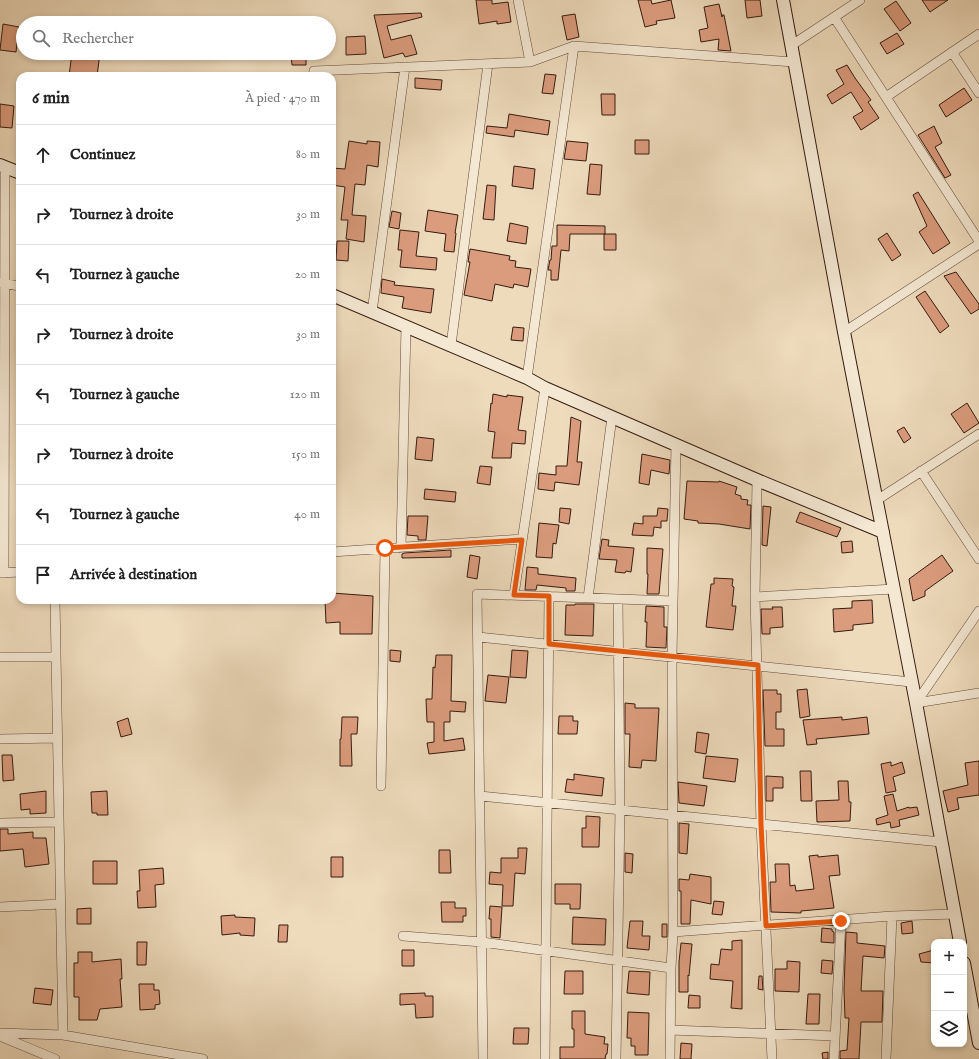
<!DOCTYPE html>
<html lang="fr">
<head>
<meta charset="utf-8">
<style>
  :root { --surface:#fff; --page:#f2f2f2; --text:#222; --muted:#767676; --line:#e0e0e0 }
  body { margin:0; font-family:"IM FELL English",serif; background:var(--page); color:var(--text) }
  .controls { position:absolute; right:12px; bottom:12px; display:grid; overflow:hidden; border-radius:8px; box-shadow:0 2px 6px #0003 }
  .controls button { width:36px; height:36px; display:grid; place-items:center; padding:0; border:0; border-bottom:1px solid var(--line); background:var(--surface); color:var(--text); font:20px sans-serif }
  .stop { position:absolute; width:12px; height:12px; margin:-9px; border:3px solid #ea580c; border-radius:50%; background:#fff }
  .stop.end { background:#ea580c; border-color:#fff; box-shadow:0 1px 4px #0008 }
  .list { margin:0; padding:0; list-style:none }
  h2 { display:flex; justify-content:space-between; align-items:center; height:52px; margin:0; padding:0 16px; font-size:17px }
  h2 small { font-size:13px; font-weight:400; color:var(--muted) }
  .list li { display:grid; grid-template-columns:26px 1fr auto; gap:12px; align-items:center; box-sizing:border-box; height:60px; padding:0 16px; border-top:1px solid var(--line) }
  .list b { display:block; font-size:15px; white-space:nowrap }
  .list em { font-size:13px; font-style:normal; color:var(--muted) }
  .icon { flex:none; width:22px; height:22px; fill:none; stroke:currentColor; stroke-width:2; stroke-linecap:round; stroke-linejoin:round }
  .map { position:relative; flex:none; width:979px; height:1059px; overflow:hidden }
  .search { position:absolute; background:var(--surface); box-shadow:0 2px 6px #0003; left:16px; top:16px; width:320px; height:44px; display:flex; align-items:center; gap:10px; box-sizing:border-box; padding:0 14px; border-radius:22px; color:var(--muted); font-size:15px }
  .panel { position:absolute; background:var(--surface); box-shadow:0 2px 6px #0003; left:16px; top:72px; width:320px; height:532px; border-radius:12px }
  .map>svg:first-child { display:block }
  .building { fill:#db9c7d; stroke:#361b10 }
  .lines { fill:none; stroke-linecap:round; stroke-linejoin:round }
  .street-casing { stroke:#644b3b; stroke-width:10 }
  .secondary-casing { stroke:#361b10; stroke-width:14 }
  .street { stroke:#f4e8d3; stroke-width:9 }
  .secondary { stroke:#f4e8d3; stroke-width:12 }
  .route { stroke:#ea580c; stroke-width:5 }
</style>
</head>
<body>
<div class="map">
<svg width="979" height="1059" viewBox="0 0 979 1059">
  <rect width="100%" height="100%" fill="#eedbbc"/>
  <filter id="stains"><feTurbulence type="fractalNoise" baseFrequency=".005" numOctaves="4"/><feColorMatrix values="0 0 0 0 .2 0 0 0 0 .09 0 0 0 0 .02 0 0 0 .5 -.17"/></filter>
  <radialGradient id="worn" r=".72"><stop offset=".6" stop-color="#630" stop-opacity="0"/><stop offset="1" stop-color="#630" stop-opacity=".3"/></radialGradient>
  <!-- building -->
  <path class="building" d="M476 0H492V4L508 2 511 22 497 24V21L479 24Z
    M638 0H651L652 4 671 0 675 18 656 21 657 24 645 27Z
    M745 0H760L762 16 747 18Z
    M922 0H948L930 12Z
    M896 1 911 23 900 31 884 9Z
    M719 4 722 17V15H724L731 51 718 50 719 39 701 42 699 30 708 28 704 7Z
    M421 13 422 17 387 26 391 40 411 35 417 54 405 57 403 53 384 58 374 15Z
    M575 14 579 37 567 40 562 16Z
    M3 24 19 27 16 52 0 50Z
    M897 33 904 44 887 54 880 43Z
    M365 36 366 54 346 55V37Z
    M72 53H100L97 76H69Z
    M291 53H306V65H292Z
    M847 65 855 78 871 100 868 102 879 118 861 130 853 117 863 111 851 92 832 104 827 95 844 84 836 70Z
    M545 74 556 75 553 94 542 93Z
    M415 78 442 80 441 90 415 88Z
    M964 88 972 100 946 117 939 105Z
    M601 94H615V115H602Z
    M0 104 14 106 12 128 0 127Z
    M509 114 550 121 548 135 515 130 514 137 486 133 487 126 507 128Z
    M934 126 942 143 935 147 951 175 945 178 918 135Z
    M635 140H649V154H635Z
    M349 141 367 144V141L380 142 378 167 367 165 365 185 355 184 352 215 366 216 364 242 346 239 348 220H341L345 187 332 185V168L345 169Z
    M567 141 588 143 586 161 564 159Z
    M590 164 602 165 600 195 587 194Z
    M514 166 535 169 533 189 512 186Z
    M487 185 496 186 494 220 483 219Z
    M918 192 950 243 933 254 919 232 927 226 913 195Z
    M428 210 458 215 455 233H456L454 252 444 251 446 234 425 231Z
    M392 211 401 213 399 229 389 227Z
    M510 223 528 227 526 244 507 241Z
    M557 225 605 226V234H570L569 251 561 250 558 280H551V270H548L550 260H551L552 246H557Z
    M400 230 419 232 416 256 437 258 436 270 400 267 402 250H398Z
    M887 233 901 255 892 261 878 239Z
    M604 234H616V250H604Z
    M337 241H349L348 261 336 260Z
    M470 249 510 256 509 260 516 261 515 267 531 269 528 287 514 284 513 288 495 284 492 301 464 295 470 262H468Z
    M956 272 979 304V309L971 314 944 276Z
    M382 279 395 282 394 285 434 289 431 313 402 308 404 297 381 293Z
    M925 291 949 326 940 333 916 297Z
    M513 327 524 328 523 341 511 340Z
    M493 394 507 397V395L523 397 518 430 526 431 525 444 512 443 511 458H492L495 432 488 431 491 403 492 404Z
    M967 403 979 423 964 433 951 414Z
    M571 417 581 421 577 462H582L579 485 555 482 554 491 538 489 539 473 556 475V466H567Z
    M904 427 911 438 904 443 897 431Z
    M417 437 434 439 432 461 415 459Z
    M642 454 670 460 669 474 651 470 649 485 639 483Z
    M480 466 492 467 490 485 477 483Z
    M687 481 719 482V481L737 487 735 494 741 496V499L748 500 747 505H751L750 529 719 524 698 523V521L684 519Z
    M425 489 456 492 455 502 424 499Z
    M763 506 771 507 767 546 762 545Z
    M560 508 571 509 569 524 559 522Z
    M658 508 668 509 667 521H661V528L654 527 653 536 632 535 634 523 643 524V516H657Z
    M800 512 841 528 837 537 796 522Z
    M408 516H428L426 540H418V536L407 535Z
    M539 523 559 525 556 544 553 543 552 558 536 557Z
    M602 539 609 540 608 546 634 548 631 572 626 571 625 573 615 572 617 560 599 559Z
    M852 541 853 552 842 553 841 542Z
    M647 548 663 549 659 594H647L648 574H647Z
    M451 550V557L402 558V554L404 553Z
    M470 555 480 557 477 579 467 577Z
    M942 555 953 571 925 591V596L913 601 909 579Z
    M527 567 538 568V574L576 578 575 591H566V588L537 585 536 590H525Z
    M714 578 733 579 732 586 734 587 732 606H736L733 630 706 627 711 584H714Z
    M332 593 373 596 372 634H340V622L326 623 325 600H332Z
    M872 600 873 623 853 625V630L834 632 833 609 852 608V601Z
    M575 604H594L593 636 565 635 566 605H575Z
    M646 606 664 607V627H667L666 648 646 647 647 622H645Z
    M772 607H782L783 627 770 628V634H762L761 609H773Z
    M390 650 401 651 400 662 390 661Z
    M512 650 528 651 526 678 510 677Z
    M436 655H452L451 701 466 702 465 712 450 711V722H444V741L463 738 465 750 429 754 427 743 434 742V722H427L426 699H432L433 667 435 668Z
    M488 675 509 677 506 703 485 701Z
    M807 689 810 716 800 718 797 690Z
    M763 690H777V694H781V712H776V729H784V746H765Z
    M625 703 635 704V708H659L656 761 642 760 641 768 629 767 630 734H625Z
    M559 716H573V721H578L577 734H558Z
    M342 717H358L357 734H351L352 766H340V739H341Z
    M842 717V720L867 717 869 734 816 739 817 744 807 745 803 720Z
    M128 718 132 734 121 737 117 722Z
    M697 732 709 734 706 754 695 752Z
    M2 755H12L14 780 3 781Z
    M706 756 738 759 735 782 703 778Z
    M979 761V795L957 798 959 809 948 812 943 791 968 785 965 763Z
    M891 762V766L902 762 905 773 893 777 896 791 886 793 881 764Z
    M800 771H811L812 801H801Z
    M574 774 604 778 602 796 565 792 567 779 574 780Z
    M766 776 783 777V788H773V801H766Z
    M838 781H848L849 802H851L850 821 817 822 816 801 839 800Z
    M678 782 707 786 704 806 679 803Z
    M46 791V813L30 814V809L21 810 20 794Z
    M107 791 108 815H97V813H92L91 792Z
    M893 794 897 811 909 807V808L917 807 919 815 899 820 900 826 891 828 890 822 877 825 876 819 888 815 884 796Z
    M586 816 600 817 599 847H582V828H586Z
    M679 823 689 824 687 854 679 853Z
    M0 829H8V834L33 832V838H46L49 864 25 867 23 849 0 851Z
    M518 848H527L525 874 515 873 513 906H502L503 885 489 884 490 872 501 873V858H518Z
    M439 850H450L451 873H439Z
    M625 853 633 854 632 873 625 872Z
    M818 855V857L838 855 840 875 829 876 834 908 801 911V913L771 912 770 882H776L775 864H789L790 886 795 885 796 891 814 889 809 856Z
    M331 857H343V877H331Z
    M93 861H117V884H93Z
    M163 868 164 884 155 885 156 907 138 908 137 891H140L139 870Z
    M690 874 711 877V904L691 900 690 924H681V891H679V879L689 880Z
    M555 884H581L580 909H570V904H555Z
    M714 901 724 902 722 915 712 914Z
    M441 902H455V908H466V916H463V922H442Z
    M490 906 502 907 500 938 491 937V919H489Z
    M91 908V924H77V909Z
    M235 915V917L255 918 254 936 240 935V933L222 935 221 916Z
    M573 917 606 919 605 945 572 944Z
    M630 921H643L642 936H650L649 950 627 948Z
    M912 921 913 933 902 934 901 923Z
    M662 924H667V937H662Z
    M279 925H288L287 942H278Z
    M822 928 832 929V931L834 932V943L821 942Z
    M846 932 857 933V943L885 946 884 958 863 956 861 991H883L882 1022H861L859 1059H840V1051L847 1050 849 1018H845L844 990Z
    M742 940V1009L731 1008 733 981 710 979 711 964 719 965 721 949 732 950V941Z
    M137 942H147L146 965H137Z
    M681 943 692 944 689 976 688 975V992H679V962Z
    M402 950H414V966H402Z
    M934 950V963L921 962 919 954Z
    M78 952H92V962L121 959 122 979H120L122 1007 100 1009 97 1020H79V997H74V963H78Z
    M822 960 833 961 832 974 821 973Z
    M787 961 800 962 799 992 775 991V969H787Z
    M565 971H583V994H564Z
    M629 971 650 972 649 995 627 993Z
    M759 976H762L763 990 758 989Z
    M139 984H154V990H159L160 1004 155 1005V1009L140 1010Z
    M35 988 53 990 51 1005 33 1003Z
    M425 993V996H433V1017L416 1018 415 1004 400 1005V994Z
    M808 994H820L819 1024H806Z
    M689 995 700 996V1008H688Z
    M572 1011H585V1034L605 1037 604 1044H608L607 1054H606L605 1059H560V1047H574V1029H572Z
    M628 1012 649 1013 648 1055H635V1046H631V1038H627Z
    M514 1028H529L528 1044H513Z
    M681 1043 692 1044 691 1059H680Z
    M828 1052V1059H823L822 1053Z"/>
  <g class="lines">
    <defs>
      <path id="street" d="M518 0 530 62
        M834 17 979 241
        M792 45 860 0
        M952 52 979 93
        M313 76 314 71 530 62 574 46 794 62
        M886 97 979 34
        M0 283 20 286
        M372 312 405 67
        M844 332 979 244
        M451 345 488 64
        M527 378 574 46
        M921 471 979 559
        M757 480 755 597 761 824 772 1059
        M877 500 979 434
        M401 548 406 326
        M332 552 522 539
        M0 573 20 572
        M4 573 5 167
        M514 595 545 388
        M755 597 894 589
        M588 598 612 417
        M55 600 63 1035
        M478 637 911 682
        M0 657H56
        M916 703 979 611
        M916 703 979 693
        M0 739 58 738
        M381 786 385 549
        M480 796 941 842
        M0 823 59 822
        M0 907 61 904
        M673 932 892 916 955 914
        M403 936 482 942 671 968
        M670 1030 835 1036
        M0 1033 63 1035 203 1059
        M0 1036 55 1059
        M483 1059 477 594 673 601
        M545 1059 549 596
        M616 1059 620 809 618 599
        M670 1059 671 968 673 932 672 657 676 444
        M834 1059 841 921
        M886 1059 892 916"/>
      <path id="secondary" d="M783 0 844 332 916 703 960 942
        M0 165 20 173
        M332 295 527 378 545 388 757 480 883 532
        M964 963 979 1043"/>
    </defs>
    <!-- street casing -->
    <use href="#street" class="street-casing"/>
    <!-- secondary casing -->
    <use href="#secondary" class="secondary-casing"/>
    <!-- street -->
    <use href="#street" class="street"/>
    <!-- secondary -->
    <use href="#secondary" class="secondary"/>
  </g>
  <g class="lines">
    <!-- route -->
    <path class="route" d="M385 548 522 540 514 595 549 596V644L758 665 761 824 766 926 841 921"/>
  </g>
  <rect width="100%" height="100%" filter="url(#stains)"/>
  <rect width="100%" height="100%" fill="url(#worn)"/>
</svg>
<div class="controls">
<button>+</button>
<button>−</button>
<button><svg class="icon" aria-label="layers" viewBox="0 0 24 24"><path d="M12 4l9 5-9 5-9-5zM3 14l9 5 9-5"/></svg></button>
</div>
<div class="stop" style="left:385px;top:548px"></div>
<div class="stop end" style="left:841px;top:921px"></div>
<div class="search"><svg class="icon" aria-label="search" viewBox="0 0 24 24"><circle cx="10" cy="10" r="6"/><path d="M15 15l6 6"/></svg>Rechercher</div>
<section class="panel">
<h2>6 min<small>À pied · 470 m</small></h2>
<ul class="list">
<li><svg class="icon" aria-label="ahead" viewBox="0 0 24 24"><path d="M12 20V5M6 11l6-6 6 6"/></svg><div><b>Continuez</b></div><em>80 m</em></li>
<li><svg class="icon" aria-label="right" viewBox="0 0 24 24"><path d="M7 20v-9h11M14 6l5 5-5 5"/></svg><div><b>Tournez à droite</b></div><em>30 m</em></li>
<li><svg class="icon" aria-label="left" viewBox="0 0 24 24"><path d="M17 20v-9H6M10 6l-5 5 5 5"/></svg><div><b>Tournez à gauche</b></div><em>20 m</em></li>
<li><svg class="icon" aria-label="right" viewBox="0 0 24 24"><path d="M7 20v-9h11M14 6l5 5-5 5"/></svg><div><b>Tournez à droite</b></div><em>30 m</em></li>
<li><svg class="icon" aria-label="left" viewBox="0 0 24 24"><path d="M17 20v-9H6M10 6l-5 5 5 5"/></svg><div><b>Tournez à gauche</b></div><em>120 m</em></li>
<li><svg class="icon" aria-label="right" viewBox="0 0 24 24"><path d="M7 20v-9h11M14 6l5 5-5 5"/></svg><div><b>Tournez à droite</b></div><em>150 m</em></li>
<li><svg class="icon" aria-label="left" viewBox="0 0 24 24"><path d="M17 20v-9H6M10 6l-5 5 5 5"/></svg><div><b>Tournez à gauche</b></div><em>40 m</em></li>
<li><svg class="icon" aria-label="arrive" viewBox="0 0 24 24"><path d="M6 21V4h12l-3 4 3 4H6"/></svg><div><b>Arrivée à destination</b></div></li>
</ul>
</section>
</div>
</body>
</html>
